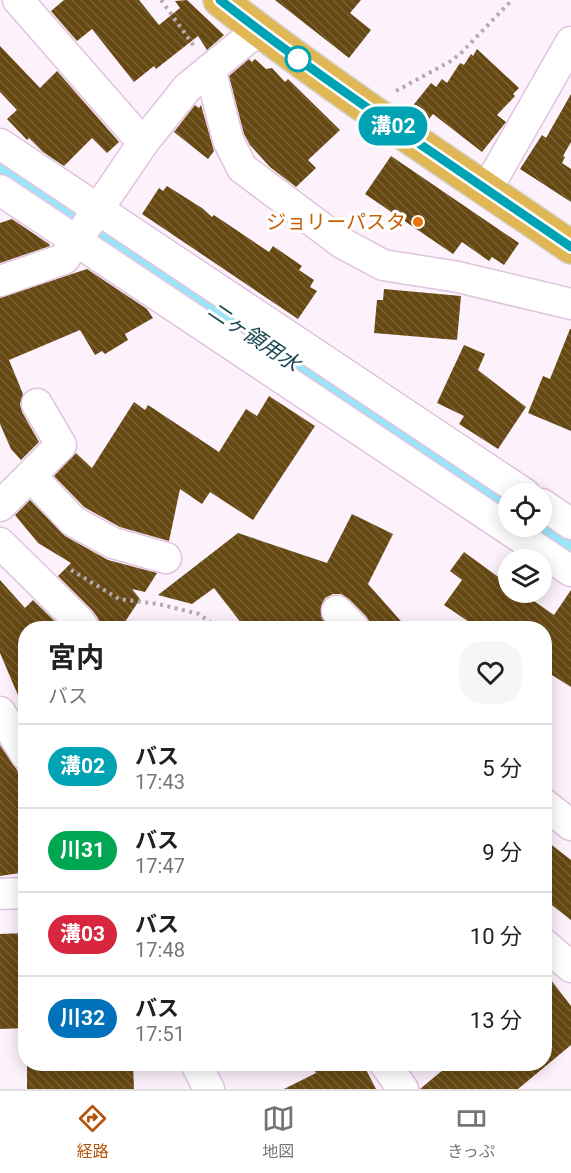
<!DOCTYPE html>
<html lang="ja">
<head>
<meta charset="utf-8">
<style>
	body { margin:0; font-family:Roboto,"Noto Sans JP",sans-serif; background:#f6f6f6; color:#202124; height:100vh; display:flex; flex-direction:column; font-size:22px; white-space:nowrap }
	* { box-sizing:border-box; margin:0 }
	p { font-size:20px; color:#757577 }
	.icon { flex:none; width:33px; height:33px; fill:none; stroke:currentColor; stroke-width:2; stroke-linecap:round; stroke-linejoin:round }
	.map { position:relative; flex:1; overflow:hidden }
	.drawer { position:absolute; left:18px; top:621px; width:534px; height:450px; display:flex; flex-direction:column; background:#fff; border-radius:24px; box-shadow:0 3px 15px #0003 }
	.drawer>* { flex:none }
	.badge { padding:0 12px; border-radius:20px; font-size:21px; line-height:39px }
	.controls { position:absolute; left:498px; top:483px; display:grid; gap:12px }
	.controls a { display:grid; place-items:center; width:54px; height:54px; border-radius:50%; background:#fff; box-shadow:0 3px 15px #0003; font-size:30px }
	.map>.badge { position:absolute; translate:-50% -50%; box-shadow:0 0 0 3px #fff }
	.round { display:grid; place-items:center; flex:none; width:63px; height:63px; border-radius:24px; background:#f6f6f6 }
	.head { display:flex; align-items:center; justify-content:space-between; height:102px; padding:0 30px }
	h1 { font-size:28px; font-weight:700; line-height:45px }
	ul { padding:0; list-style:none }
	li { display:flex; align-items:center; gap:18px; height:84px; padding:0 30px; border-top:2px solid #e0e0e0 }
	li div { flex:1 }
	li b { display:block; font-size:22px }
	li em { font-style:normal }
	li .badge { min-width:66px; font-weight:700; text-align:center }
	.dock { display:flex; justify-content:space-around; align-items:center; height:84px; border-top:2px solid #e0e0e0; background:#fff; font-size:16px; color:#757577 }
	.dock a { display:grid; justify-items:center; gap:3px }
	.dock .selected { color:#b45309 }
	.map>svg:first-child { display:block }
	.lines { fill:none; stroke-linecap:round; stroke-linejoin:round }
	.river { stroke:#9ae6f8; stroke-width:50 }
	.building { fill:url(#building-back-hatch) }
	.minor-casing { stroke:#e0c3de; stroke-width:33 }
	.highway-casing { stroke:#d7d5d7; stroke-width:36 }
	.path { stroke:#b5a9b4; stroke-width:4; stroke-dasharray:3 4.5; stroke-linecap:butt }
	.minor { stroke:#fff; stroke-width:30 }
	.highway { stroke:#dfb855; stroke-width:33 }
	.line-casing { stroke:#fff; stroke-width:14 }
	.line { stroke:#00a3b4; stroke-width:9 }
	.stop-dot { fill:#fff; stroke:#00a3b4; stroke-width:3 }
	.food-dot { fill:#e8710a; stroke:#fff; stroke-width:2 }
	.labels { text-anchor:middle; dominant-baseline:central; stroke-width:6; stroke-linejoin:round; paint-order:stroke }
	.food-label { font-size:20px; fill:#c56008; stroke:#fff; text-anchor:end }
	.water-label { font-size:21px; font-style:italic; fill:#1a4751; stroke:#fff }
</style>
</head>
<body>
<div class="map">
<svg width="571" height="1089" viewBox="0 0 571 1089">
	<defs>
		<pattern id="building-back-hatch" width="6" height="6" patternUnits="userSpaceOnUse" patternTransform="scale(1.5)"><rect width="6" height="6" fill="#664812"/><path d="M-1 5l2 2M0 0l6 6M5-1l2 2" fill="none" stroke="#796035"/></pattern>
	</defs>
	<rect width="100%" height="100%" fill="#fdf1fc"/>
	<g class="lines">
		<g class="river">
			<path d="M0,166L508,507"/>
			<path d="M538,526L571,548"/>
		</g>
	</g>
	<g class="building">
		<path d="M64,0H139L159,25L180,8L175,1L187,0L224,35L207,50L198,36L156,69L154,66L134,82L92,29L77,41L51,11Z"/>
		<path d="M275,0H361L350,13L371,30L349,58Z"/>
		<path d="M0,46L40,88L57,71L119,142L107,153L92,138L64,166L43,152L29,138L27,140L7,119L17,110L0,92Z"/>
		<path d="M477,49L519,88L513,94L515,96L497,115L506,122L482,152L433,114L424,125L407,113L431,83L436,87L442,79L447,83L460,63L464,65L471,54L473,56Z"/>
		<path d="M249,59L252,62L255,59L266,69L272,68L285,82L288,79L340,130L308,160L316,168L296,187L270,167L250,145L244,134L229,76Z"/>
		<path d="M571,94V142L563,156L565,157L562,163L571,169V202L520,169L542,135L546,138Z"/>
		<path d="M195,105L199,108L201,105L214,151L208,159L174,132Z"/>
		<path d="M391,156L519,243L504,265L492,257L489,261L462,242L453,254L365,194Z"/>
		<path d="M167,186L202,208L212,217L214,215L269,252L273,246L302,266L299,270L314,280L310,287L317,291L298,319L142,214L159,188L163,191Z"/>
		<path d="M12,219L49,244L50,246L0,263V223Z"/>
		<path d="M87,269L147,309L153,318L125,334L128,340L105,354L102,351L95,355L80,330L9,360L23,394L20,404L22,412L39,442L21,460L11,449L0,424V298Z"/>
		<path d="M384,289L461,296L457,340L374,333L377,300H383Z"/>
		<path d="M570,329H571V431L528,413L543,376L550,379Z"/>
		<path d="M464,345L485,354L478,370L526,407L498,449L459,424L464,416L437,403Z"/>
		<path d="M269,396L315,426L253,520L210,492L202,504L180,489L169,541L120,527L84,507L54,476L76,453L92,468L134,402L145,410L148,405L219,452L246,409L257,416Z"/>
		<path d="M30,500L65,536L108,560L157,573L145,592L132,589L140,599L121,628H101L98,618L92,610L58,576L71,563L38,543L15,515Z"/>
		<path d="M352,514L393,534L368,584L407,628H371L370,623L366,616L349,599L341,594H333L325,598L321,606V616L330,628H245L214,588L192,604L158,595L238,533L327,563Z"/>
		<path d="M464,552L508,584V592H521L554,615L571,590V687L544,670V628H478L444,605L462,580L450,571Z"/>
		<path d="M0,580L25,608L33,600L62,628H26V714L0,653Z"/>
		<path d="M0,745L17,770L26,797V872L0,876Z"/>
		<path d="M544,839L571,860V920L544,899Z"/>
		<path d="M26,933V1028L0,1029V934Z"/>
		<path d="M544,971L571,1006V1045L518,1089H420L450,1064H544Z"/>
		<path d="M27,1064H133L134,1089H27Z"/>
		<path d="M326,1064H363L376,1089H284L316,1073L314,1070Z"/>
	</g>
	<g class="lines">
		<g class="minor-casing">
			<g id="minor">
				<path d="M18,0L143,143"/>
				<path d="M210,69L228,140L242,168L342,243L383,265L458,277L571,304"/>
				<path d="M0,144L525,494"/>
				<path d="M487,189L571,42"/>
				<path d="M0,190L571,571"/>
				<path d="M0,281L64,259L143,143L187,88L258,30"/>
				<path d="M31,476L73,521L113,543L166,558"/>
				<path d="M542,504L571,524"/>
				<path d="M0,506L61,445L37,404"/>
				<path d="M0,543L78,620L84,628"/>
				<path d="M337,611L354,628"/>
				<path d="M0,712L26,755"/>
				<path d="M544,804L571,825"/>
				<path d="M0,894L26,893"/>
				<path d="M544,944L571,967"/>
				<path d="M196,1064L209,1089"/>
				<path d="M385,1064L403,1089"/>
			</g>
		</g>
		<g class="highway-casing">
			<path id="highway" d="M220,0C332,88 453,166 571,247"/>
		</g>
		<g class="path">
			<path d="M161,0L194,46"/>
			<path d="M396,91L451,61L462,52L512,0"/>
			<path d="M71,570L119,599L158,604L199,614L218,628"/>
		</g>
		<use href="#minor" class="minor"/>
		<use href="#highway" class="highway"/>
	</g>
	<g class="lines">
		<g class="line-casing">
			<path id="line" d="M220,0C333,88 453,166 571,247"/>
		</g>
		<use href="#line" class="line"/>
	</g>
	<circle class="stop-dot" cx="298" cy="59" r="12"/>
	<circle class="food-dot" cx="418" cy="222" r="6"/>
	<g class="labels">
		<g class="food-label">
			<text x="406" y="222">ジョリーパスタ</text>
		</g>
		<g class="water-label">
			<text transform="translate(254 337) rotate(34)">二ヶ領用水</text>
		</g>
	</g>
</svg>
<div class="controls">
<a><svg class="icon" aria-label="locate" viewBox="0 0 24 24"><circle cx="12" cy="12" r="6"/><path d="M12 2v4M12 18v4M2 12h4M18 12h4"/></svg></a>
<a><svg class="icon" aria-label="layers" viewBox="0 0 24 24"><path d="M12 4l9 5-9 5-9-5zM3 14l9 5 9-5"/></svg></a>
</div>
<b class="badge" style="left:393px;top:126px;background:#00a3b4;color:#fff">溝02</b>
<section class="drawer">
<div class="head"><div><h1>宮内</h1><p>バス</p></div><a class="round"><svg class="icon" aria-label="heart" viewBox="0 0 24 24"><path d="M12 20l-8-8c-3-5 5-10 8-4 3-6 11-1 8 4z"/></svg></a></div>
<ul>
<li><span class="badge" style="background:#00a3b4;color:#fff">溝02</span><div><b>バス</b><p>17:43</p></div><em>5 分</em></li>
<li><span class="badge" style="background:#00a651;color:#fff">川31</span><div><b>バス</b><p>17:47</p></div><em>9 分</em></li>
<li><span class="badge" style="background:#d7263d;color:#fff">溝03</span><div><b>バス</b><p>17:48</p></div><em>10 分</em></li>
<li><span class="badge" style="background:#0072bc;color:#fff">川32</span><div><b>バス</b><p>17:51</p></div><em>13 分</em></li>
</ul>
</section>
</div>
<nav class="dock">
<a class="selected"><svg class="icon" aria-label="directions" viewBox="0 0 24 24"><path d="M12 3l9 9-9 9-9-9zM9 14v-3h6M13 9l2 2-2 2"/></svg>経路</a>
<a><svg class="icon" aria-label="map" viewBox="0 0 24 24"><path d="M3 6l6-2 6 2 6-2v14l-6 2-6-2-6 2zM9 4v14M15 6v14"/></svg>地図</a>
<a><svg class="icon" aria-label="tickets" viewBox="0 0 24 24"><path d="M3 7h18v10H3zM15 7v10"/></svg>きっぷ</a>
</nav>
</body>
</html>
